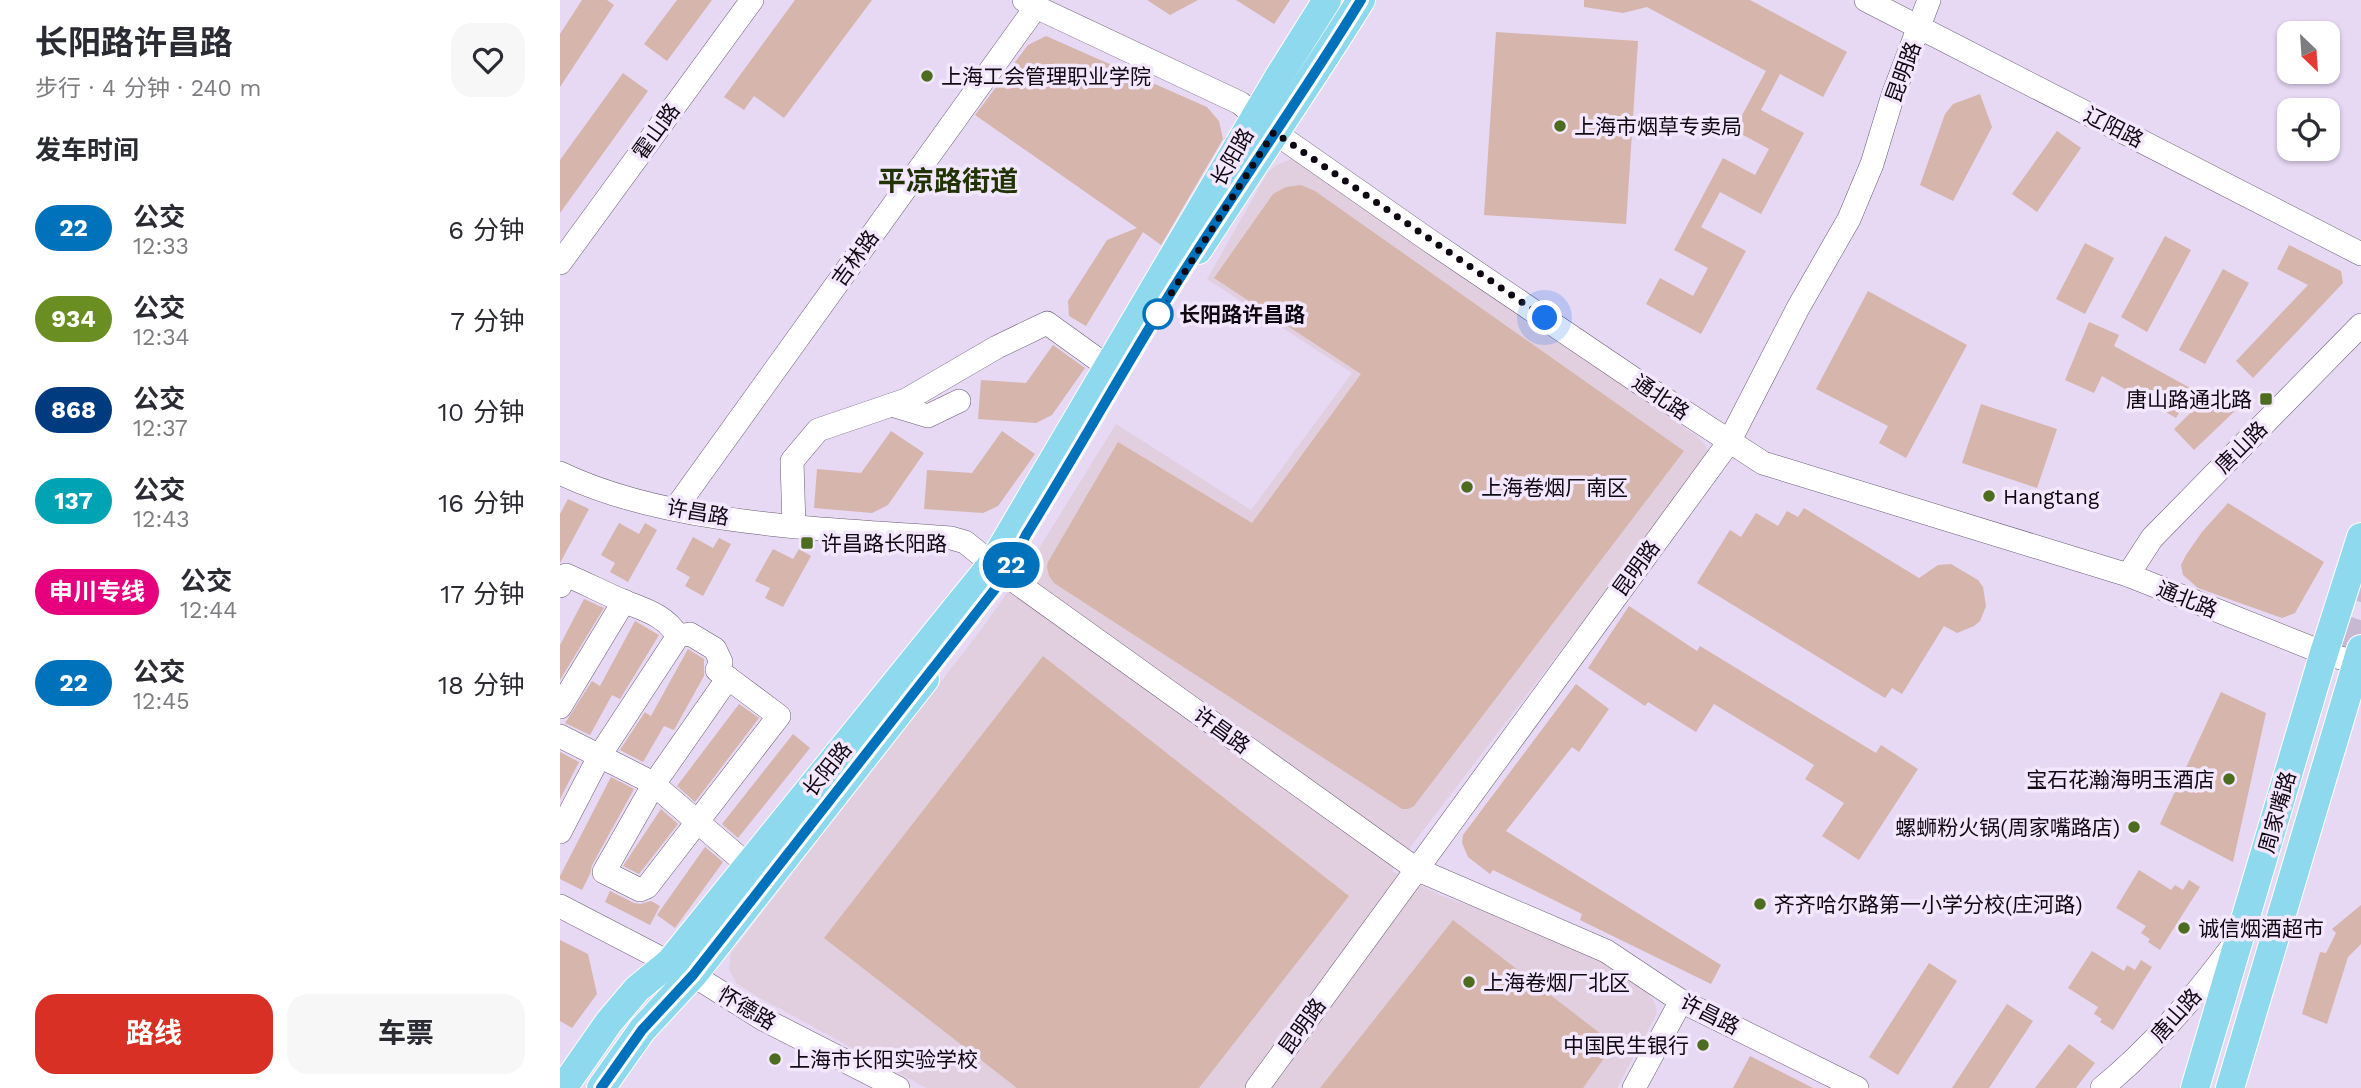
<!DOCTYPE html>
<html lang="zh">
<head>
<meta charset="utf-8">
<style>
	body { margin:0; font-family:"Work Sans","Noto Sans SC",sans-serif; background:#f7f7f7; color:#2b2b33; height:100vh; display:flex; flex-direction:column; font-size:26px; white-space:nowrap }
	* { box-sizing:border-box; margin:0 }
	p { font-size:23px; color:#7c7c81 }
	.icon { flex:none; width:38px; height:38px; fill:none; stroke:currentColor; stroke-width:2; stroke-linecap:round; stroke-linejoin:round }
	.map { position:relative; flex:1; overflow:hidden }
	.panel { display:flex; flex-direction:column; background:#fff; width:560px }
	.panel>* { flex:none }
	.badge { padding:0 14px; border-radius:23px; font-size:24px; line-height:46px }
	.needle { width:46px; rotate:155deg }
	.controls { position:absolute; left:1717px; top:21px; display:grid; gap:14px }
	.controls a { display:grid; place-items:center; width:63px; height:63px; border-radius:14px; background:#fff; box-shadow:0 2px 5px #0004; font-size:35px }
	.you { position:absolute; width:35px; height:35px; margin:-18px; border:5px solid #fff; border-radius:50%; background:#1a73e8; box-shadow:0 0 0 10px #1a73e833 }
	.map>.badge { position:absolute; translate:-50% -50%; box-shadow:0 0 0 4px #fff }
	h2 { padding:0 35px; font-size:26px; line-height:63px }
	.round { display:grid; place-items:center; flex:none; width:74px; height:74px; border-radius:21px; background:#f7f7f7 }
	.overview { display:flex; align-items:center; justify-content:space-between; height:119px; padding:0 35px }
	h1 { font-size:33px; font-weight:700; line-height:52px }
	.primary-button { display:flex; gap:14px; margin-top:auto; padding:14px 35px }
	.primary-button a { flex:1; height:80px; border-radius:21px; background:#d93025; color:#fff; font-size:28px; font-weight:700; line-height:80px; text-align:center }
	.primary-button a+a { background:#f7f7f7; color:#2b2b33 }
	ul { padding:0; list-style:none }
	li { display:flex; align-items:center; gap:21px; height:91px; padding:0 35px }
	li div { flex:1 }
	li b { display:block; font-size:26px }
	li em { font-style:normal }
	li .badge { min-width:77px; font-weight:700; text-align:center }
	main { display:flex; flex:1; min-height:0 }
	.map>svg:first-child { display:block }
	.industrial { fill:#e1cfdf }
	.building { fill:#d6b5ac }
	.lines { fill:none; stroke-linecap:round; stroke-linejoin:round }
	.highway-tunnel { stroke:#c7b9d2; stroke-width:33; stroke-dasharray:33 17; stroke-linecap:butt }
	.minor-casing { stroke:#695c74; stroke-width:24 }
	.major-casing { stroke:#fff; stroke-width:30 }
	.minor { stroke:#fff; stroke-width:23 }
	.major { stroke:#8ed9ed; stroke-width:28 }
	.line-casing { stroke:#fff; stroke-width:16 }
	.line { stroke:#0072bc; stroke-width:10 }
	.walk { stroke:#0f0912; stroke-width:7; stroke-dasharray:0 12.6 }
	.poi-dot { fill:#4e6c20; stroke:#f3e7fd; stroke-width:2.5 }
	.stop-dot { fill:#fff; stroke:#0072bc; stroke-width:3.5 }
	.labels { text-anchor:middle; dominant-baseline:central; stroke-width:7; stroke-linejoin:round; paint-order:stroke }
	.street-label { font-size:21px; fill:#0f0912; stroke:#f3e7fd }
	.poi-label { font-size:21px; fill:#0f0912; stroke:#f3e7fd; text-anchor:start }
	.stop-label { font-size:21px; font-weight:bold; fill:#0f0912; stroke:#f3e7fd; text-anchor:start }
	.district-label { font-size:28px; font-weight:bold; fill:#203300; stroke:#f3e7fd }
</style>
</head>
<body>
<main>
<section class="panel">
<div class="overview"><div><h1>长阳路许昌路</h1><p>步行 · 4 分钟 · 240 m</p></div><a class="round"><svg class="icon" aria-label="heart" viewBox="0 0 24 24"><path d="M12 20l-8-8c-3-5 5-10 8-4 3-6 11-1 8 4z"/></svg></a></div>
<h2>发车时间</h2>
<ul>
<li><span class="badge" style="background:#0072bc;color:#fff">22</span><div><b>公交</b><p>12:33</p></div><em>6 分钟</em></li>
<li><span class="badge" style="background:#6b8e23;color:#fff">934</span><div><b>公交</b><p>12:34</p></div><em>7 分钟</em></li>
<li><span class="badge" style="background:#003b80;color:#fff">868</span><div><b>公交</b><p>12:37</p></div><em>10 分钟</em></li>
<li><span class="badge" style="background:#00a3b4;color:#fff">137</span><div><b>公交</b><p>12:43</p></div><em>16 分钟</em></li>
<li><span class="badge" style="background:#e6007e;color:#fff">申川专线</span><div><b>公交</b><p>12:44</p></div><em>17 分钟</em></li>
<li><span class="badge" style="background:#0072bc;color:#fff">22</span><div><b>公交</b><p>12:45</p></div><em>18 分钟</em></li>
</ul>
<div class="primary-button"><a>路线</a><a>车票</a></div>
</section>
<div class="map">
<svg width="1801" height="1088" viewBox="0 0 1801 1088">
	<rect width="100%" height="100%" fill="#e7d8f4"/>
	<path class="industrial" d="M732,159L752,168L1138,437L1146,446L1149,457L832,871L882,896L1011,941L1087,991L1095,1003L1097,1013L1057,1088H366L198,997L176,983L169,969L171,953L420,631L483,542L556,424L691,510L792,373L647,279L708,172L717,165Z"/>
	<g class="building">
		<path d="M22,0H47L54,5L0,87V34Z"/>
		<path d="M117,0H152L107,61L84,44Z"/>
		<path d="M235,0H312L224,118L194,96L184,110L164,97Z"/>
		<path d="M587,0H638L610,15Z"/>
		<path d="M676,0H730L714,24Z"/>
		<path d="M1024,0H1190L1287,52L1263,97L1220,74L1201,110L1244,133L1201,214L1160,192L1141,227L1186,251L1141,334L1086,304L1100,278L1133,296L1148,268L1114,250L1163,158L1195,175L1209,149L1174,130L1206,71L1087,7L1063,13L1024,7Z"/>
		<path d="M936,32L1078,41L1066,224L924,215Z"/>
		<path d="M486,36L647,107L659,121L663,139L601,245L583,232L526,326L509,316L508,301L547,240L577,228L415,115L468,45Z"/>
		<path d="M63,73L88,91L0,213V160Z"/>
		<path d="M1420,94L1432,127L1393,201L1360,185L1385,114L1393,104Z"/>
		<path d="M1497,131L1521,148L1477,212L1452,194Z"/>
		<path d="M741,185L755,191L1124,451L854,806L848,809H842L494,583L489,576L487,567L488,562L558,442L692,523L801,374L654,278L713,194L726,187Z"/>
		<path d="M1605,236L1631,250L1587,332L1561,317Z"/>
		<path d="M1525,243L1554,258L1525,314L1496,299Z"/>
		<path d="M1729,245L1781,271L1783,283L1693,378L1676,361L1748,285L1717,269Z"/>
		<path d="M1663,269L1689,283L1645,364L1619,350Z"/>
		<path d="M1308,291L1407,345L1346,458L1319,443L1328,426L1256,389Z"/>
		<path d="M1529,322L1559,335L1554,346L1632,389L1616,418L1542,376L1534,393L1505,380Z"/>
		<path d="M493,345L525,368L492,415L476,423L418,419L421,380L466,383Z"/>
		<path d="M1658,386L1679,407L1634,450L1614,429Z"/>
		<path d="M1421,404L1497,429L1477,488L1402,463Z"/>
		<path d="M331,431L364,453L328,505L312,513L254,508L257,469L301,473Z"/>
		<path d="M442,431L475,454L438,506L423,513L364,509L367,470L412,473Z"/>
		<path d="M8,499L29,509L0,563V514Z"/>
		<path d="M1668,503L1764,562L1735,613L1722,618L1638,588L1623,575L1621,565L1626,555L1642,532Z"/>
		<path d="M1244,508L1359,578L1378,565L1391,564L1418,580L1423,587L1426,606L1420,621L1414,626L1397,633L1384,626L1342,694L1332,688L1325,698L1137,583L1170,530L1181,537L1196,513L1218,526L1227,511L1238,517Z"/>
		<path d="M59,523L79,534L85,523L97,530L68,582L50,572L55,563L41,555Z"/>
		<path d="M133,537L153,548L159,538L171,544L143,596L125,586L130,577L116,569Z"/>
		<path d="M213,549L233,559L239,549L251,556L223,607L205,598L210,588L195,581Z"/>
		<path d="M24,599L44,608L0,680V645Z"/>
		<path d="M1069,606L1137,651L1140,646L1316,753L1321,745L1358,769L1299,860L1262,836L1284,803L1245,779L1254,765L1154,704L1136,732L1088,702L1085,706L1028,668Z"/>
		<path d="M75,621L99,635L60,699L52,695L30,735L5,723L32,681L40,686Z"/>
		<path d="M128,649L144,659V676L114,730L104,726L83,762L60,750L85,712L91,716Z"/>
		<path d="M483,656L789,896L639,1088H457L264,938Z"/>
		<path d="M1016,684L1049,709L1019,752L1012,747L946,831L1161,965L1151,984L1020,920L1022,914L933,870L930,874L908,857L902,843L903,835Z"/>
		<path d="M1661,692L1706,713L1673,862L1600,824Z"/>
		<path d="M179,704L199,718L135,802L117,786Z"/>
		<path d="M233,734L250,748L178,838L162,824Z"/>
		<path d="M0,752L19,762L0,799Z"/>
		<path d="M51,777L74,789L32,865L30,874L22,890L0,879V876Z"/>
		<path d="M101,809L118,824L79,874L63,866Z"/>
		<path d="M145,847L163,862L115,928L97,915Z"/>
		<path d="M1579,870L1611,890L1615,885L1623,890L1629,880L1640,887L1600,950L1588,942L1590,939L1581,933L1586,926L1556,908Z"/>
		<path d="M50,891L74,903L80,904L91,901L100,906L90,925L45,902Z"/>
		<path d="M1801,905V944L1788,957L1767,1024L1742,1014L1760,952L1766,953L1776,933L1772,929Z"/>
		<path d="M893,920L1054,1044L1023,1088H760Z"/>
		<path d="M0,940L28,954L37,994L12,1028L0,1021Z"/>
		<path d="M1532,951L1564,971L1567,965L1575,970L1581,960L1592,967L1553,1030L1540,1022L1542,1019L1534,1014L1538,1007L1508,988Z"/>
		<path d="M1369,963L1397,981L1338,1075L1309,1057Z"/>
		<path d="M1447,1004L1473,1021L1429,1088H1392Z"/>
		<path d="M1509,1044L1535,1063L1516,1088H1475Z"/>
		<path d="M1190,1056L1253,1088H1173Z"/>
	</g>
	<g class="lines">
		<path class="highway-tunnel" d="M1780,648L1801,584"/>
		<g class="minor-casing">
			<g id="minor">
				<path d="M464,0L476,7L680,103L714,132L870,241L1077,381L1203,463L1568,575L1764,653L1801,664"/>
				<path d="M1306,0L1801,254"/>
				<path d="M0,263L192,0"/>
				<path d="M332,405L368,416L399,401"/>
				<path d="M0,473C110,526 269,529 391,538L405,542L446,575L856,869L1046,951L1121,1001L1297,1088"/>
				<path d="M115,509L476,7"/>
				<path d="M234,526L232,461L258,430L346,400L437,347L487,323L548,367"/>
				<path d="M1568,575L1592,538L1801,325"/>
				<path d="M0,586L6,575C25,583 44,593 63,601C85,610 105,615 118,636"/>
				<path d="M168,678L219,716L87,887L80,890L44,872L94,784Z"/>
				<path d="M0,707L64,601"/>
				<path d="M0,736L91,782L189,866"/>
				<path d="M0,832L40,755L118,636L130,634L155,649L161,662L157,670L168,678"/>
				<path d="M0,906L133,975L203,1019L338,1088"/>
				<path d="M697,1088L1169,442L1238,308L1289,219L1312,164L1333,95L1369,0"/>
				<path d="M1074,1088L1121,1001"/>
				<path d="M1542,1088C1593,1046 1635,997 1674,944"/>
			</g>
		</g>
		<g class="major-casing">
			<g id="major">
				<path d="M638,250C692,166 749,84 801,0"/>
				<path d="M3,1088L49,1022L77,989L110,962L432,564L718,78L767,0"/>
				<path d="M41,1088L82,1030L133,975L365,679"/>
				<path d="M1635,1088L1764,653L1801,537"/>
				<path d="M1670,1088L1801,649"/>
			</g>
		</g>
		<use href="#minor" class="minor"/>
		<use href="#major" class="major"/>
	</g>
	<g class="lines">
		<g class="line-casing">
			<path id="line" d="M41,1088L82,1030L133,975L446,575L466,535C516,454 563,370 613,289C674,191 741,98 801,0"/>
		</g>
		<use href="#line" class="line"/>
		<path class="walk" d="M598,314L714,132L985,318"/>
	</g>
	<g class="poi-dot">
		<circle cx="367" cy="76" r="7"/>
		<circle cx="1000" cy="126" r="7"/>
		<rect x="1699" y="392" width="14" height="14" rx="3.5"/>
		<circle cx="907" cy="487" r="7"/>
		<circle cx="1429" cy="496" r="7"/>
		<rect x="240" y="536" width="14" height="14" rx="3.5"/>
		<circle cx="1669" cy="779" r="7"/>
		<circle cx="1574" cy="827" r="7"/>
		<circle cx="1200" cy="904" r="7"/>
		<circle cx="1624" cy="928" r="7"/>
		<circle cx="909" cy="982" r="7"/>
		<circle cx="1143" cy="1045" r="7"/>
		<circle cx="215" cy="1059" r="7"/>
	</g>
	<circle class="stop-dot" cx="598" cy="314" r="14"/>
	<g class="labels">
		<g class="street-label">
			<text transform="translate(1343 72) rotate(-70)">昆明路</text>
			<text transform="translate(1554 127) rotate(27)">辽阳路</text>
			<text transform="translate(96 131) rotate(-54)">霍山路</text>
			<text transform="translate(672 157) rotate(-60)">长阳路</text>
			<text transform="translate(295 258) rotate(-54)">吉林路</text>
			<text transform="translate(1101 397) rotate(34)">通北路</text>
			<text transform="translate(1681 447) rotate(-45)">唐山路</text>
			<text transform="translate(138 512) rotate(10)">许昌路</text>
			<text transform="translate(1076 568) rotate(-54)">昆明路</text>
			<text transform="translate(1627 599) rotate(22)">通北路</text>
			<text transform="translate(662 730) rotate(36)">许昌路</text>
			<text transform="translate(267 769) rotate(-51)">长阳路</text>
			<text transform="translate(1717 812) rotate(-74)">周家嘴路</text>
			<text transform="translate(187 1008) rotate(31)">怀德路</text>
			<text transform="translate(1150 1014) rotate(27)">许昌路</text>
			<text transform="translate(1616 1015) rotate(-48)">唐山路</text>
			<text transform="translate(742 1026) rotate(-54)">昆明路</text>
		</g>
		<g class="poi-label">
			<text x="381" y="76">上海工会管理职业学院</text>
			<text x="1014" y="126">上海市烟草专卖局</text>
			<text x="1692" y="399" text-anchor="end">唐山路通北路</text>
			<text x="921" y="487">上海卷烟厂南区</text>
			<text x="1443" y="496">Hangtang</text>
			<text x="261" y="543">许昌路长阳路</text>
			<text x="1655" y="779" text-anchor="end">宝石花瀚海明玉酒店</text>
			<text x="1560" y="827" text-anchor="end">螺蛳粉火锅(周家嘴路店)</text>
			<text x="1214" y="904">齐齐哈尔路第一小学分校(庄河路)</text>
			<text x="1638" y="928">诚信烟酒超市</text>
			<text x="923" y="982">上海卷烟厂北区</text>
			<text x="1129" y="1045" text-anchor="end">中国民生银行</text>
			<text x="229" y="1059">上海市长阳实验学校</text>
		</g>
		<g class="stop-label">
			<text x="619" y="314">长阳路许昌路</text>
		</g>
		<g class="district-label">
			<text x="388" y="181">平凉路街道</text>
		</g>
	</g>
</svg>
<div class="controls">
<a><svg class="needle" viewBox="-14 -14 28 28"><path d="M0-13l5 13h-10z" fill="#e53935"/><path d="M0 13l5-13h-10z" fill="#7c7c81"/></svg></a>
<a><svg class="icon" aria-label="locate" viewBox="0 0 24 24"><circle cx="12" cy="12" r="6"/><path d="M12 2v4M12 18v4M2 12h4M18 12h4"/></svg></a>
</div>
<div class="you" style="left:985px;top:318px"></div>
<b class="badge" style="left:451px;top:565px;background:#0072bc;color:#fff">22</b>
</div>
</main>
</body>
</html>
